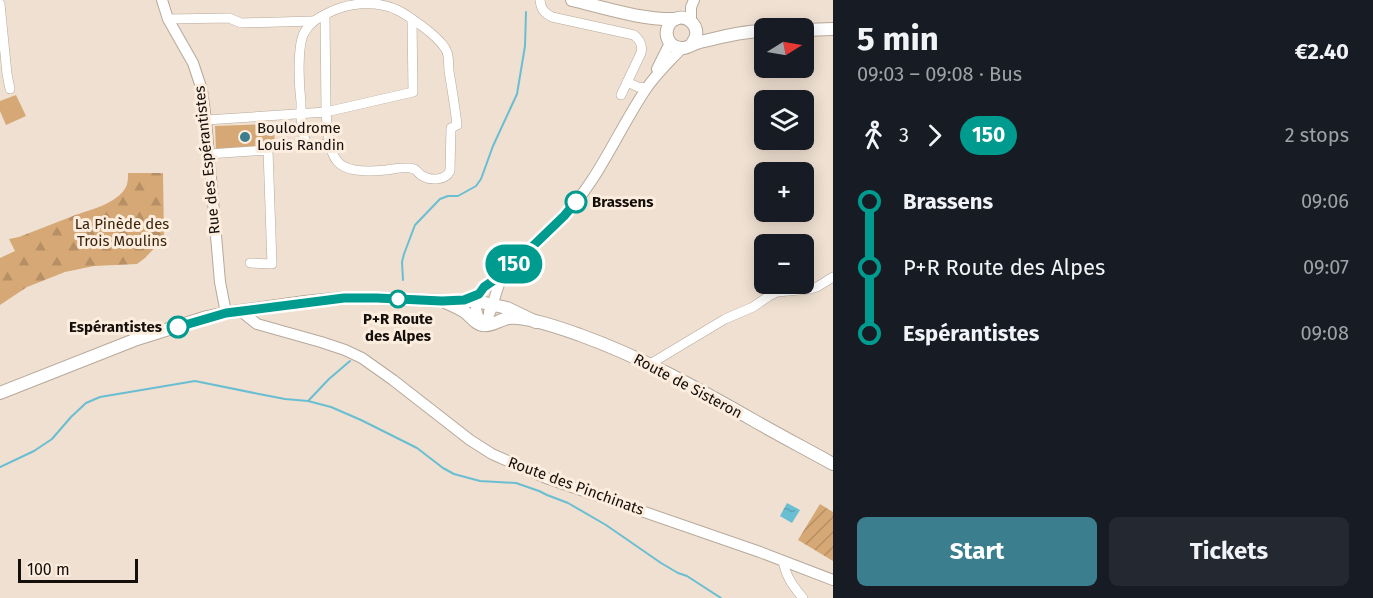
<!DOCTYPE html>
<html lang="en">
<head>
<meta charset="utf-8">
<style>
	body { margin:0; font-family:"Fira Sans",sans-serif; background:#242831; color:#f1f3f6; height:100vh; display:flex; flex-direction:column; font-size:22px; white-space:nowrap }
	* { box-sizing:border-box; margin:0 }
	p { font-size:20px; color:#9ea1a6 }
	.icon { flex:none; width:33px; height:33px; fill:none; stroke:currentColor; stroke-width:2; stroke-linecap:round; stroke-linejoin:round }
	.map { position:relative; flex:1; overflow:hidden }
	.panel { display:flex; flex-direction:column; background:#171b24; width:540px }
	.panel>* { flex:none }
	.badge { padding:0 12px; border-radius:20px; font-size:21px; line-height:39px }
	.needle { width:39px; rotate:79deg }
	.buttons { position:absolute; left:754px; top:18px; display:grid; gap:12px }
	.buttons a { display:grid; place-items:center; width:60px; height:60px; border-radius:9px; background:#171b24; box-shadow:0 3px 15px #0003; font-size:30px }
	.scale { position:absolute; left:18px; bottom:15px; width:120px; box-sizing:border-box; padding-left:6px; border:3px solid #140f0a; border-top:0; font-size:16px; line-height:21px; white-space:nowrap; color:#140f0a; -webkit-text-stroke:4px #fcedde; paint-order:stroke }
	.map>.badge { position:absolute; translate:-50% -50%; box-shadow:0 0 0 3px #fff }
	.legs { display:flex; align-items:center; gap:9px; height:66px; padding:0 24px; font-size:20px }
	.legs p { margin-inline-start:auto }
	.overview { display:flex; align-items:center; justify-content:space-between; height:102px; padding:0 24px }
	h1 { font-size:33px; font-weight:700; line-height:45px }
	.button { display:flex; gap:12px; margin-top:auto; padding:12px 24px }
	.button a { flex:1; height:69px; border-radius:9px; background:#3b7f8e; color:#fff; font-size:24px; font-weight:700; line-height:69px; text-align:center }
	.button a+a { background:#242831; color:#f1f3f6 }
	ul { padding:0 24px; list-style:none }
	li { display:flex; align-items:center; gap:21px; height:66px; font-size:22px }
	li i { display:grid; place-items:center; width:9px; height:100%; margin:0 8px; background:currentColor }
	li i::after { content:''; width:15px; height:15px; margin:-8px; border:4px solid; border-radius:50%; background:#171b24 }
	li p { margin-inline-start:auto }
	li:first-child i { background:linear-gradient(#0000 50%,currentColor 0) }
	li:last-child i { background:linear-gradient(currentColor 50%,#0000 0) }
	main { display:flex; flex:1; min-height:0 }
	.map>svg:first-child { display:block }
	.forest { fill:url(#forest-firs) }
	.park { fill:#d6a876 }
	.garden { fill:url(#garden-furrows) }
	.water { fill:url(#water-ripples) }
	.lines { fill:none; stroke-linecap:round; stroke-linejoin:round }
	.stream { stroke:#69bed2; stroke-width:2 }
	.minor-casing { stroke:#b7a99a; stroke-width:10 }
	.tertiary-casing { stroke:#b7a99a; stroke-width:12 }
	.secondary-casing { stroke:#b7a99a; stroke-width:14 }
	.minor { stroke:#fff; stroke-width:9 }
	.tertiary { stroke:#fff; stroke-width:10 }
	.secondary { stroke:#fff; stroke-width:12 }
	.line-1-casing { stroke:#fff; stroke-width:14 }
	.line-1 { stroke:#009b8f; stroke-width:9 }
	.poi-dot { fill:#3b7f8e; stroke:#fcedde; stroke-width:2 }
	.stop-1-dot { fill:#fff; stroke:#009b8f; stroke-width:3 }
	.labels { text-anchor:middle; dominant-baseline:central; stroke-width:6; stroke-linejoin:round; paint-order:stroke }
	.poi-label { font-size:15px; fill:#140f0a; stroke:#fcedde; text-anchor:start }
	.street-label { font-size:15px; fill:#140f0a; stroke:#fcedde }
	.stop-label { font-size:15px; font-weight:bold; fill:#140f0a; stroke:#fcedde; text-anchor:start }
	.park-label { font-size:15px; fill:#39250d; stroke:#fcedde }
</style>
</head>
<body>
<main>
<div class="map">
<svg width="833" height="598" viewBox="0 0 833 598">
	<defs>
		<pattern id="forest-firs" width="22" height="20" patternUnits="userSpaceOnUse" patternTransform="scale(1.5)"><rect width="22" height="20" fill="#d6a876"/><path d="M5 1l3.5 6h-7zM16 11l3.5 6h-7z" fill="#b78f65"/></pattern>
		<pattern id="garden-furrows" width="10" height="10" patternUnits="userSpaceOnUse" patternTransform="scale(1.5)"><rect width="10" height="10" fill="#d6a876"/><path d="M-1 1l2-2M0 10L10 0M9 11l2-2" fill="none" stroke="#b78f65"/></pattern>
		<pattern id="water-ripples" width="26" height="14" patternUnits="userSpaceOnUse" patternTransform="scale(1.5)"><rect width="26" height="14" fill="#69bed2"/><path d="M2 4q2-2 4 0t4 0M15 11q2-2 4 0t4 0" fill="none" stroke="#5aa2b3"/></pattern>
	</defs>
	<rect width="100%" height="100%" fill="#efe0d1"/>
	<path class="forest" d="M128,173H163L164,238L145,258L137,264L94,266L65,272L27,287L0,305V258L15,251L9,239L19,237C37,230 55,223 73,216C89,210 117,204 126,187C128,183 128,178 128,173Z"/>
	<g class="park">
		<path d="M16,95L26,116L6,125L0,111V101Z"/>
		<path d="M274,124L275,149L216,151L215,126Z"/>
	</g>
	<path class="garden" d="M820,504L833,512V561L798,540Z"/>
	<path class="water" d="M787,503L800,510L792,523L780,516Z"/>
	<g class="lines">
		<g class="stream">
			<path d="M403,280L402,262L404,254L415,225L440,199L448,196H458L476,186L481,179L493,146L517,94L525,46L526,12"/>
			<path d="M309,400L329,379L350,361"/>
			<path d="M0,467L34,451L52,439L71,417L86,403L100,397L195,381L259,394L285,399L308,401L331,407L361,420L417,448L443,468L454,474L480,481L516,483L539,491L547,495L568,503L606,525L661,563L678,573L687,576L721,598"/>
		</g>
		<g class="minor-casing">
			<g id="minor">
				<path d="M540,0C541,9 544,13 552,17L634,35C640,40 643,45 641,53L621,95"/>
				<path d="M0,4L7,74L10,89"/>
				<path d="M325,15L326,112L413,92L412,19"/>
				<path d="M168,19L229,18L241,23L313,21"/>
				<path d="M627,82L638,87L646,88"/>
				<path d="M206,120L326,112C330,161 332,175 386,170C394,169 407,166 414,169C417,170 419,174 421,175C430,181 445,181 450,171L451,128L457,125C455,107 452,89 449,71C448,63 450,55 445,48C440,40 430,32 422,26C413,20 405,13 395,9C374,0 348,3 328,13C318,18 310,22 304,33C297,47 299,86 301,102C301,115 300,136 309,146L329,144"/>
				<path d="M208,154L268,150L272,264L250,263"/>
				<path d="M650,364L725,319L753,307L769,296L777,292L810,289L817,287L833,277"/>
				<path d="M783,561C786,577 793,586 803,598"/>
			</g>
		</g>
		<g class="tertiary-casing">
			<g id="tertiary">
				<path d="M162,0L168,19L193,63L202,90L206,120L220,282L226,313"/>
				<path d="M691,21V7L694,0"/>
				<path d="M657,69L670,43"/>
				<path d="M491,310L484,326C477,317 473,307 478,296C484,283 499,279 508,270C526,253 544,236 561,219C598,182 617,132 646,89C656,74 670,61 682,48"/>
				<path d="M242,312L257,324L321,342L345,350L362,358L393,380L470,440L492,454L546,478L760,552L833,580"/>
				<path d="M489,312C496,300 496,286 504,274"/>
			</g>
		</g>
		<g class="secondary-casing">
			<g id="secondary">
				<path d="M572,0C606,8 641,20 676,19"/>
				<path d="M804,30L833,29"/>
				<path d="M692,44C693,41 696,38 696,36C698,24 686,14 675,19C671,21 668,25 667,30C665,40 673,49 683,48C688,48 694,43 700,42C722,37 743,31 765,31"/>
				<path d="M445,302C452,305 459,308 465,312C472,317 475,324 483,325C492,327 500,319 509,318C527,316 563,329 580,335C641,357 697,388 753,420C779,435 806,449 833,464"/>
				<path d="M0,393L137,339L207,317L226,313L305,302L344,298H377L442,301H476L507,308L536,322"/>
			</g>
		</g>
		<use href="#minor" class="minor"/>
		<use href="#tertiary" class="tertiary"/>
		<use href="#secondary" class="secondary"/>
	</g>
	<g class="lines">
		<g class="line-1-casing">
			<path id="line-1" d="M178,327L226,313L344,298H377L442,301L464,300L479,294L484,287L506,272L564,216L576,202"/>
		</g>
		<use href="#line-1" class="line-1"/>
	</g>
	<circle class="poi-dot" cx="245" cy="137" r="6"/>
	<g class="stop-1-dot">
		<circle cx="576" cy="202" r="10"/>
		<circle cx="398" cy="299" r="8"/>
		<circle cx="178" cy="327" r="10"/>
	</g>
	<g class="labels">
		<g class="poi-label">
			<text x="257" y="128">Boulodrome<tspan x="257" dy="17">Louis Randin</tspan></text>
		</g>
		<g class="street-label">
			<text transform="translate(207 160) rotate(-96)">Rue des Espérantistes</text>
			<text transform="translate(688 386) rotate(28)">Route de Sisteron</text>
			<text transform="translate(576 486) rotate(20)">Route des Pinchinats</text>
		</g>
		<g class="stop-label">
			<text x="592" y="202">Brassens</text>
			<text x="398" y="319" text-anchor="middle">P+R Route<tspan x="398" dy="17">des Alpes</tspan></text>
			<text x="162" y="327" text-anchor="end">Espérantistes</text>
		</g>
		<g class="park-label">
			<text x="122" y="224">La Pinède des<tspan x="122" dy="17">Trois Moulins</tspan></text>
		</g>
	</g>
</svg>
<div class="buttons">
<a><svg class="needle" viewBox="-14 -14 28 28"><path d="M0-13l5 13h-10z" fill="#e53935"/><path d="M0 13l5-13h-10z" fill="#9ea1a6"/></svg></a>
<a><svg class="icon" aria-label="layers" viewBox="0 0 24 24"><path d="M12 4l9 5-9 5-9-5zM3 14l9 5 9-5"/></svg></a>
<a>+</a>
<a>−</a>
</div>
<div class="scale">100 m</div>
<b class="badge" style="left:514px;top:264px;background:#009b8f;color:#fff">150</b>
</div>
<section class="panel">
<div class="overview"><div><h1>5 min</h1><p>09:03 – 09:08 · Bus</p></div><b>€2.40</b></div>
<div class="legs"><svg class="icon" aria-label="walk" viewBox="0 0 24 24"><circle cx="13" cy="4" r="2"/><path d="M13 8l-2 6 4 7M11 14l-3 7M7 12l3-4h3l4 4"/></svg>3<svg class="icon" aria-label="forward" viewBox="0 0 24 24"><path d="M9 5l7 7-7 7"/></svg><b class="badge" style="background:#009b8f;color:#fff">150</b><p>2 stops</p></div>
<ul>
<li><i style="color:#009b8f"></i><b>Brassens</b><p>09:06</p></li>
<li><i style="color:#009b8f"></i><span>P+R Route des Alpes</span><p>09:07</p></li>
<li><i style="color:#009b8f"></i><b>Espérantistes</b><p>09:08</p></li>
</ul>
<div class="button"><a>Start</a><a>Tickets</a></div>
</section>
</main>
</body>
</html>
